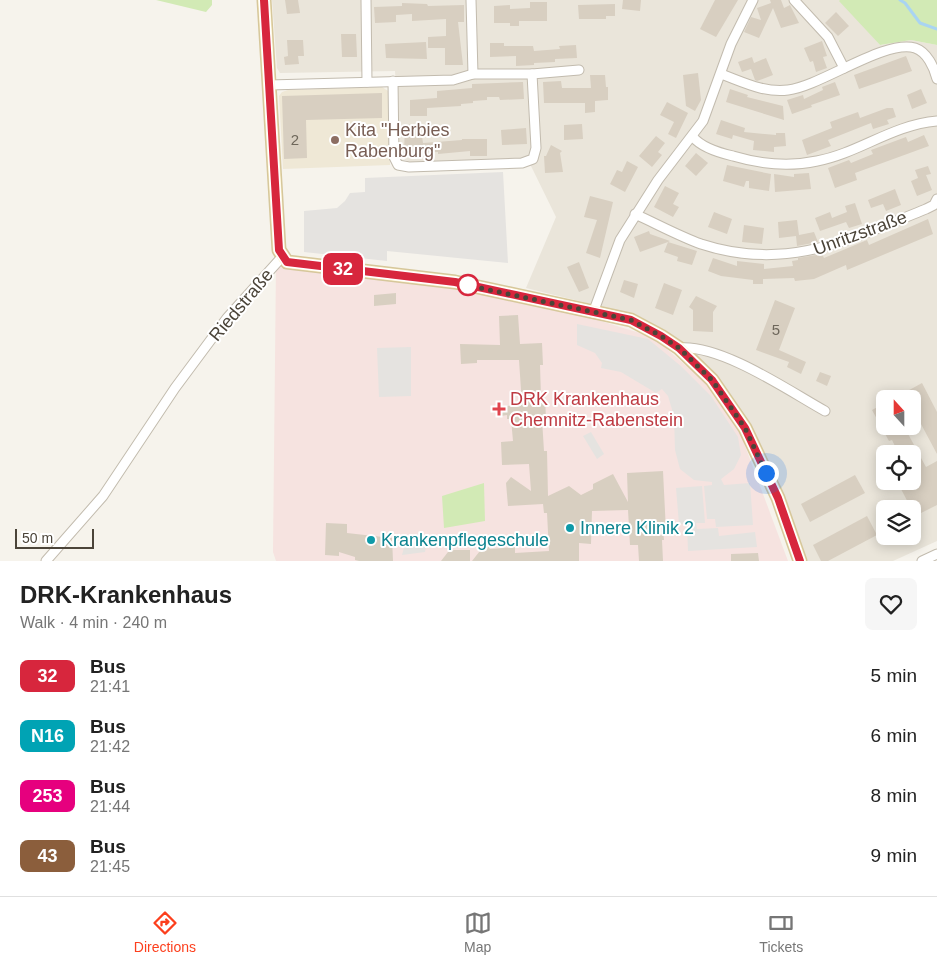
<!DOCTYPE html>
<html lang="en">
<head>
<meta charset="utf-8">
<style>
	body { margin:0; font-family:Helvetica,sans-serif; background:#f6f6f6; color:#222; height:100vh; display:flex; flex-direction:column; font-size:19px; white-space:nowrap }
	* { box-sizing:border-box; margin:0 }
	p { font-size:16px; color:#767676 }
	.icon { flex:none; width:28px; height:28px; fill:none; stroke:currentColor; stroke-width:2; stroke-linecap:round; stroke-linejoin:round }
	.map { position:relative; height:561px; overflow:hidden }
	.drawer { display:flex; flex-direction:column; background:#fff; flex:1 }
	.drawer>* { flex:none }
	.badge { padding:0 10px; border-radius:8px; font-size:18px; line-height:32px }
	.needle { width:32px; rotate:339deg }
	.tools { position:absolute; left:876px; top:390px; display:grid; gap:10px }
	.tools a { display:grid; place-items:center; width:45px; height:45px; border-radius:8px; background:#fff; box-shadow:0 2px 12px #0003; font-size:25px }
	.scale { position:absolute; left:15px; bottom:12px; width:79px; box-sizing:border-box; padding-left:5px; border:2px solid #4b4439; border-top:0; font-size:14px; line-height:18px; white-space:nowrap; color:#4b4439; -webkit-text-stroke:4px #fff; paint-order:stroke }
	.you { position:absolute; width:25px; height:25px; margin:-12px; border:4px solid #fff; border-radius:50%; background:#1a73e8; box-shadow:0 0 0 8px #1a73e833 }
	.map>.badge { position:absolute; translate:-50% -50%; box-shadow:0 0 0 2px #fff }
	.round { display:grid; place-items:center; flex:none; width:52px; height:52px; border-radius:8px; background:#f6f6f6 }
	.summary { display:flex; align-items:center; justify-content:space-between; height:85px; padding:0 20px }
	h1 { font-size:24px; font-weight:700; line-height:38px }
	ul { padding:0; list-style:none }
	li { display:flex; align-items:center; gap:15px; height:60px; padding:0 20px }
	li div { flex:1 }
	li b { display:block; font-size:19px }
	li em { font-style:normal }
	li .badge { min-width:55px; font-weight:700; text-align:center }
	.tab-bar { display:flex; justify-content:space-around; align-items:center; height:70px; border-top:1px solid #e0e0e0; background:#fff; font-size:14px; color:#767676 }
	.tab-bar a { display:grid; justify-items:center; gap:2px }
	.tab-bar .selected { color:#fc3f1d }
	.map>svg:first-child { display:block }
	.residential { fill:#eae5da; fill-rule:evenodd }
	.education { fill:#efe8d6 }
	.medical { fill:#f6e3e0 }
	.green { fill:#d2eab5 }
	.parking { fill:#e5e3e0 }
	.lines { fill:none; stroke-linecap:round; stroke-linejoin:round }
	.stream { stroke:#a9d4f2; stroke-width:3 }
	.building { fill:#d8cfc1 }
	.street-casing { stroke:#c2bbae; stroke-width:11 }
	.secondary-casing { stroke:#d6c79b; stroke-width:15 }
	.street { stroke:#fff; stroke-width:9 }
	.secondary { stroke:#fff3cd; stroke-width:12 }
	.line-casing { stroke:#fff; stroke-width:11 }
	.line { stroke:#d7263d; stroke-width:8 }
	.walk { stroke:#4b4439; stroke-width:5; stroke-dasharray:0 9 }
	.education-dot { fill:#8d6e63; stroke:#fff; stroke-width:2 }
	.stop-dot { fill:#fff; stroke:#d7263d; stroke-width:2.5 }
	.health-dot { fill:#e0444e; stroke:#fff; stroke-width:2 }
	.culture-dot { fill:#0f9aa8; stroke:#fff; stroke-width:2 }
	.labels { text-anchor:middle; dominant-baseline:central; stroke-width:4; stroke-linejoin:round; paint-order:stroke }
	.number-label { font-size:15px; fill:#6e675b }
	.education-label { font-size:18px; fill:#785e54; stroke:#fff; text-anchor:start }
	.street-label { font-size:18px; fill:#4b4439; stroke:#fff }
	.health-label { font-size:18px; fill:#be3a42; stroke:#fff; text-anchor:start }
	.culture-label { font-size:18px; fill:#0d838f; stroke:#fff; text-anchor:start }
</style>
</head>
<body>
<div class="map">
<svg width="937" height="561" viewBox="0 0 937 561">
	<rect width="100%" height="100%" fill="#f6f3ec"/>
	<path class="residential" d="M272,0H840L880,45L911,40L937,45V541L893,561H806L748,426L660,333L632,314L526,288L556,217L531,166L523,158L411,162L405,160L400,153L395,71L280,73L277,68ZM885,399H912V426H885ZM885,454H912V481H885ZM885,509H912V536H885Z"/>
	<path class="education" d="M382,87L388,91L389,95L390,165L283,169L279,96L282,92L288,90Z"/>
	<path class="medical" d="M276,264L449,286L581,315L653,337L707,384L741,435L788,561H276L273,552Z"/>
	<g class="green">
		<path d="M156,0H212V5L206,12Z"/>
		<path d="M840,0H937V45L911,40L880,45L839,1Z"/>
		<path d="M484,483L485,521L444,528L442,496Z"/>
	</g>
	<g class="parking">
		<path d="M503,172L508,263L387,251V261L304,252V211L337,208L345,201L350,193L365,192V178Z"/>
		<path d="M577,324L648,339L682,367L711,396L738,437L741,455L734,469L721,479L724,485L750,483L753,525L716,527L715,519H707L704,486L712,485V482L694,480L680,469L675,450L674,416L668,396L662,389L656,393L621,372L601,368L602,363L595,353L577,345Z"/>
		<path d="M411,347V396L379,397L377,348Z"/>
		<path d="M591,432L604,454L597,459L583,436Z"/>
		<path d="M702,486L705,523H696L697,529L718,528L719,536L755,532L757,547L688,551L687,524H679L676,488Z"/>
		<path d="M427,541L425,552L402,555L405,544Z"/>
	</g>
	<g class="lines">
		<path class="stream" d="M900,0L905,3L920,23L937,29"/>
	</g>
	<g class="building">
		<path d="M285,0H298L300,13L287,14Z"/>
		<path d="M623,0H641L640,11L622,9Z"/>
		<path d="M715,0H738L716,37L700,29Z"/>
		<path d="M770,0H781L784,8L790,5L799,23L781,28L773,8L759,38L744,32L751,17L761,20L757,8L771,3Z"/>
		<path d="M530,2H547V21H519V26H510V23H494V6L510,5V9L530,8Z"/>
		<path d="M402,3L427,4L428,6L464,5V22H458L463,65H445V48H428V37L446,36V19L412,21V14L396,15V22L375,23L374,7L402,6Z"/>
		<path d="M615,4V16H606V19H579L578,5Z"/>
		<path d="M836,12L849,26L838,36L825,23Z"/>
		<path d="M341,34H356L357,57H342Z"/>
		<path d="M287,40H303L304,56H298L299,64L285,65L284,57L288,56Z"/>
		<path d="M822,41L827,56L823,57L827,68L816,72L813,61L810,62L804,48Z"/>
		<path d="M426,42L427,59L386,58L385,44Z"/>
		<path d="M490,43H504V46H533L534,51L560,49L559,46L576,45L577,58L555,59V62L534,63V65L516,66V56L490,57Z"/>
		<path d="M906,56L912,71L859,89L854,75Z"/>
		<path d="M752,57L754,63L766,58L773,75L757,81L755,80L751,69L742,72L738,62Z"/>
		<path d="M698,73L701,100L695,111L686,106L683,75Z"/>
		<path d="M590,75H605L606,87H608V100L595,101V112L585,113V103H544L543,82L561,81L562,88H591Z"/>
		<path d="M523,82L524,99L500,100L499,97H487V100L473,101V103L461,104V106L427,108V116H410V100L437,98V91L472,88V84Z"/>
		<path d="M835,82L840,95L811,105L812,107L792,114L787,100L803,95L804,99L823,90L822,87Z"/>
		<path d="M730,89L748,95L747,97L783,106L784,120L726,102Z"/>
		<path d="M921,89L927,103L912,109L907,95Z"/>
		<path d="M382,93V118L306,120L307,158L284,159L282,96Z"/>
		<path d="M667,102L688,113L676,138L668,134L674,122L660,115Z"/>
		<path d="M887,108H893L896,117L887,120L889,124L873,129L871,123L828,140L831,146L807,155L802,140L832,128L830,122L858,112L860,118Z"/>
		<path d="M721,120L745,128L744,132L776,135V133H785L786,146L774,147V152L753,150L754,141L733,135L732,139L716,134Z"/>
		<path d="M417,124L418,136H422L423,143L462,140V139H487V156H470V151L438,154V152L404,153L405,125Z"/>
		<path d="M582,124L583,139L564,140V125Z"/>
		<path d="M526,128L527,144L502,145L501,130Z"/>
		<path d="M924,135L929,146L855,173L857,180L835,188L828,168L849,160L851,163L873,154L871,150L906,137L908,142Z"/>
		<path d="M656,136L665,143L658,152L662,155L652,167L639,156Z"/>
		<path d="M551,145L562,151L560,153L563,172L545,173L544,156H546Z"/>
		<path d="M696,153L708,163L696,176L685,166Z"/>
		<path d="M627,161L638,167L625,192L610,184L617,170L622,172Z"/>
		<path d="M727,165L771,174L769,191L749,188V181H746L744,187L723,181Z"/>
		<path d="M928,166L931,174L926,175L932,190L917,196L911,181L918,178L915,170Z"/>
		<path d="M809,173L811,189L775,192L774,174L794,177V174Z"/>
		<path d="M665,186L679,193L673,204L679,207L673,217L654,207Z"/>
		<path d="M895,189L901,205L886,211L883,204L871,208L868,200Z"/>
		<path d="M590,196L613,202L600,258L586,253L597,220L584,217Z"/>
		<path d="M855,203L862,224L849,228L846,222L820,231L815,218L830,212L832,218L847,212L845,206Z"/>
		<path d="M714,212L732,219L727,234L708,227Z"/>
		<path d="M928,219L933,234L847,270L846,265L814,279L795,281L794,278L763,279V284H753V280L721,276L708,271L713,258L737,266V261L764,264V269L793,266L792,261L798,260V258L822,254L824,258L867,240L869,245Z"/>
		<path d="M797,220L799,235L814,232L818,242L797,246L796,236L779,238L778,222Z"/>
		<path d="M744,225L764,228L762,244L742,242Z"/>
		<path d="M649,231L650,234L670,241L668,242L697,251L692,265L677,261L678,257L664,252L668,242L640,252L634,237Z"/>
		<path d="M579,262L589,288L579,292L567,267Z"/>
		<path d="M624,280L638,284L634,298L620,292Z"/>
		<path d="M664,283L682,290L673,315L655,308Z"/>
		<path d="M396,293V304L374,306V295Z"/>
		<path d="M696,296L717,306L713,312V332L693,331V310L689,307Z"/>
		<path d="M775,300L795,308L779,350L806,362L801,374L787,367L789,362L756,350Z"/>
		<path d="M518,315L520,344L542,343L543,365H540L541,397H545L546,419H542L544,451H547L548,496L569,486L581,495L593,489V484L613,474L628,502L627,473L663,471L666,531H663L664,540H662L663,561H639L638,545H630L628,510L592,511L591,544L579,543V561H472L483,547L488,546L490,549L515,547V553L549,551L547,513H544L543,504L508,506L506,483L511,477L531,491L529,464L502,465L501,442L513,441L511,419H507V415L501,416L505,406L522,405L519,360H477V363L461,364L460,344L500,345L499,316Z"/>
		<path d="M820,372L831,376L827,386L816,381Z"/>
		<path d="M922,383L937,412V454L921,424L907,432L926,467L937,461V505L915,516L901,489L904,487L901,481H912V454H899L892,440L889,441L872,410L885,403V426H912V399H893Z"/>
		<path d="M855,475L865,493L810,522L801,504Z"/>
		<path d="M867,516L877,535L828,561H821L813,545Z"/>
		<path d="M326,523L347,524V533L392,538L393,561H359L355,560V557L339,552V556L325,555Z"/>
		<path d="M454,550H470V561H441L448,552Z"/>
		<path d="M758,553L759,561H731V554Z"/>
	</g>
	<g class="lines">
		<g class="street-casing">
			<g id="street">
				<path d="M366,0L367,82"/>
				<path d="M471,0L473,74"/>
				<path d="M794,0L828,37L844,68"/>
				<path d="M721,74C743,82 764,93 788,90C821,86 885,39 915,48C927,52 934,67 937,79"/>
				<path d="M393,81L394,157L398,165L409,167L522,163L533,159L536,148L532,74"/>
				<path d="M269,85L453,80L473,74H532L579,70"/>
				<path d="M693,137C702,148 720,153 733,156C760,164 789,167 817,161C859,153 892,125 937,121"/>
				<path d="M635,214C657,224 679,236 701,244C786,272 849,240 926,209L934,205L937,199"/>
				<path d="M593,313L620,240L658,180L703,121L731,44L753,0"/>
				<path d="M679,348C721,344 789,391 825,411"/>
				<path d="M46,561L103,496L175,388L227,318L282,257"/>
				<path d="M922,561L937,554"/>
			</g>
		</g>
		<g class="secondary-casing">
			<path id="secondary" d="M264,0L279,250L287,262L455,282L631,320L661,336L679,348L712,380L745,428L778,498L800,561"/>
		</g>
		<use href="#street" class="street"/>
		<use href="#secondary" class="secondary"/>
	</g>
	<g class="lines">
		<g class="line-casing">
			<path id="line" d="M264,0L279,250L287,262L455,282L631,320L661,336L679,348L712,380L745,428L778,498L800,561"/>
		</g>
		<use href="#line" class="line"/>
		<path class="walk" d="M468,285H466L631,320L661,336L679,348L712,380L745,428L766,473"/>
	</g>
	<circle class="education-dot" cx="335" cy="140" r="5"/>
	<circle class="stop-dot" cx="468" cy="285" r="10"/>
	<path class="health-dot" d="M496.5 401.5h5v5h5v5h-5v5h-5v-5h-5v-5h5z"/>
	<g class="culture-dot">
		<circle cx="570" cy="528" r="5"/>
		<circle cx="371" cy="540" r="5"/>
	</g>
	<g class="labels">
		<g class="number-label">
			<text x="295" y="139">2</text>
			<text x="776" y="329">5</text>
		</g>
		<g class="education-label">
			<text x="345" y="130">Kita "Herbies<tspan x="345" dy="21">Rabenburg"</tspan></text>
		</g>
		<g class="street-label">
			<text transform="translate(860 233) rotate(-20)">Unritzstraße</text>
			<text transform="translate(241 305) rotate(-50)">Riedstraße</text>
		</g>
		<g class="health-label">
			<text x="510" y="399">DRK Krankenhaus<tspan x="510" dy="21">Chemnitz-Rabenstein</tspan></text>
		</g>
		<g class="culture-label">
			<text x="580" y="528">Innere Klinik 2</text>
			<text x="381" y="540">Krankenpflegeschule</text>
		</g>
	</g>
</svg>
<div class="tools">
<a><svg class="needle" viewBox="-14 -14 28 28"><path d="M0-13l5 13h-10z" fill="#e53935"/><path d="M0 13l5-13h-10z" fill="#767676"/></svg></a>
<a><svg class="icon" aria-label="locate" viewBox="0 0 24 24"><circle cx="12" cy="12" r="6"/><path d="M12 2v4M12 18v4M2 12h4M18 12h4"/></svg></a>
<a><svg class="icon" aria-label="layers" viewBox="0 0 24 24"><path d="M12 4l9 5-9 5-9-5zM3 14l9 5 9-5"/></svg></a>
</div>
<div class="scale">50 m</div>
<div class="you" style="left:766px;top:473px"></div>
<b class="badge" style="left:343px;top:269px;background:#d7263d;color:#fff">32</b>
</div>
<section class="drawer">
<div class="summary"><div><h1>DRK-Krankenhaus</h1><p>Walk · 4 min · 240 m</p></div><a class="round"><svg class="icon" aria-label="heart" viewBox="0 0 24 24"><path d="M12 20l-8-8c-3-5 5-10 8-4 3-6 11-1 8 4z"/></svg></a></div>
<ul>
<li><span class="badge" style="background:#d7263d;color:#fff">32</span><div><b>Bus</b><p>21:41</p></div><em>5 min</em></li>
<li><span class="badge" style="background:#00a3b4;color:#fff">N16</span><div><b>Bus</b><p>21:42</p></div><em>6 min</em></li>
<li><span class="badge" style="background:#e6007e;color:#fff">253</span><div><b>Bus</b><p>21:44</p></div><em>8 min</em></li>
<li><span class="badge" style="background:#8b5e3c;color:#fff">43</span><div><b>Bus</b><p>21:45</p></div><em>9 min</em></li>
</ul>
</section>
<nav class="tab-bar">
<a class="selected"><svg class="icon" aria-label="directions" viewBox="0 0 24 24"><path d="M12 3l9 9-9 9-9-9zM9 14v-3h6M13 9l2 2-2 2"/></svg>Directions</a>
<a><svg class="icon" aria-label="map" viewBox="0 0 24 24"><path d="M3 6l6-2 6 2 6-2v14l-6 2-6-2-6 2zM9 4v14M15 6v14"/></svg>Map</a>
<a><svg class="icon" aria-label="tickets" viewBox="0 0 24 24"><path d="M3 7h18v10H3zM15 7v10"/></svg>Tickets</a>
</nav>
</body>
</html>
